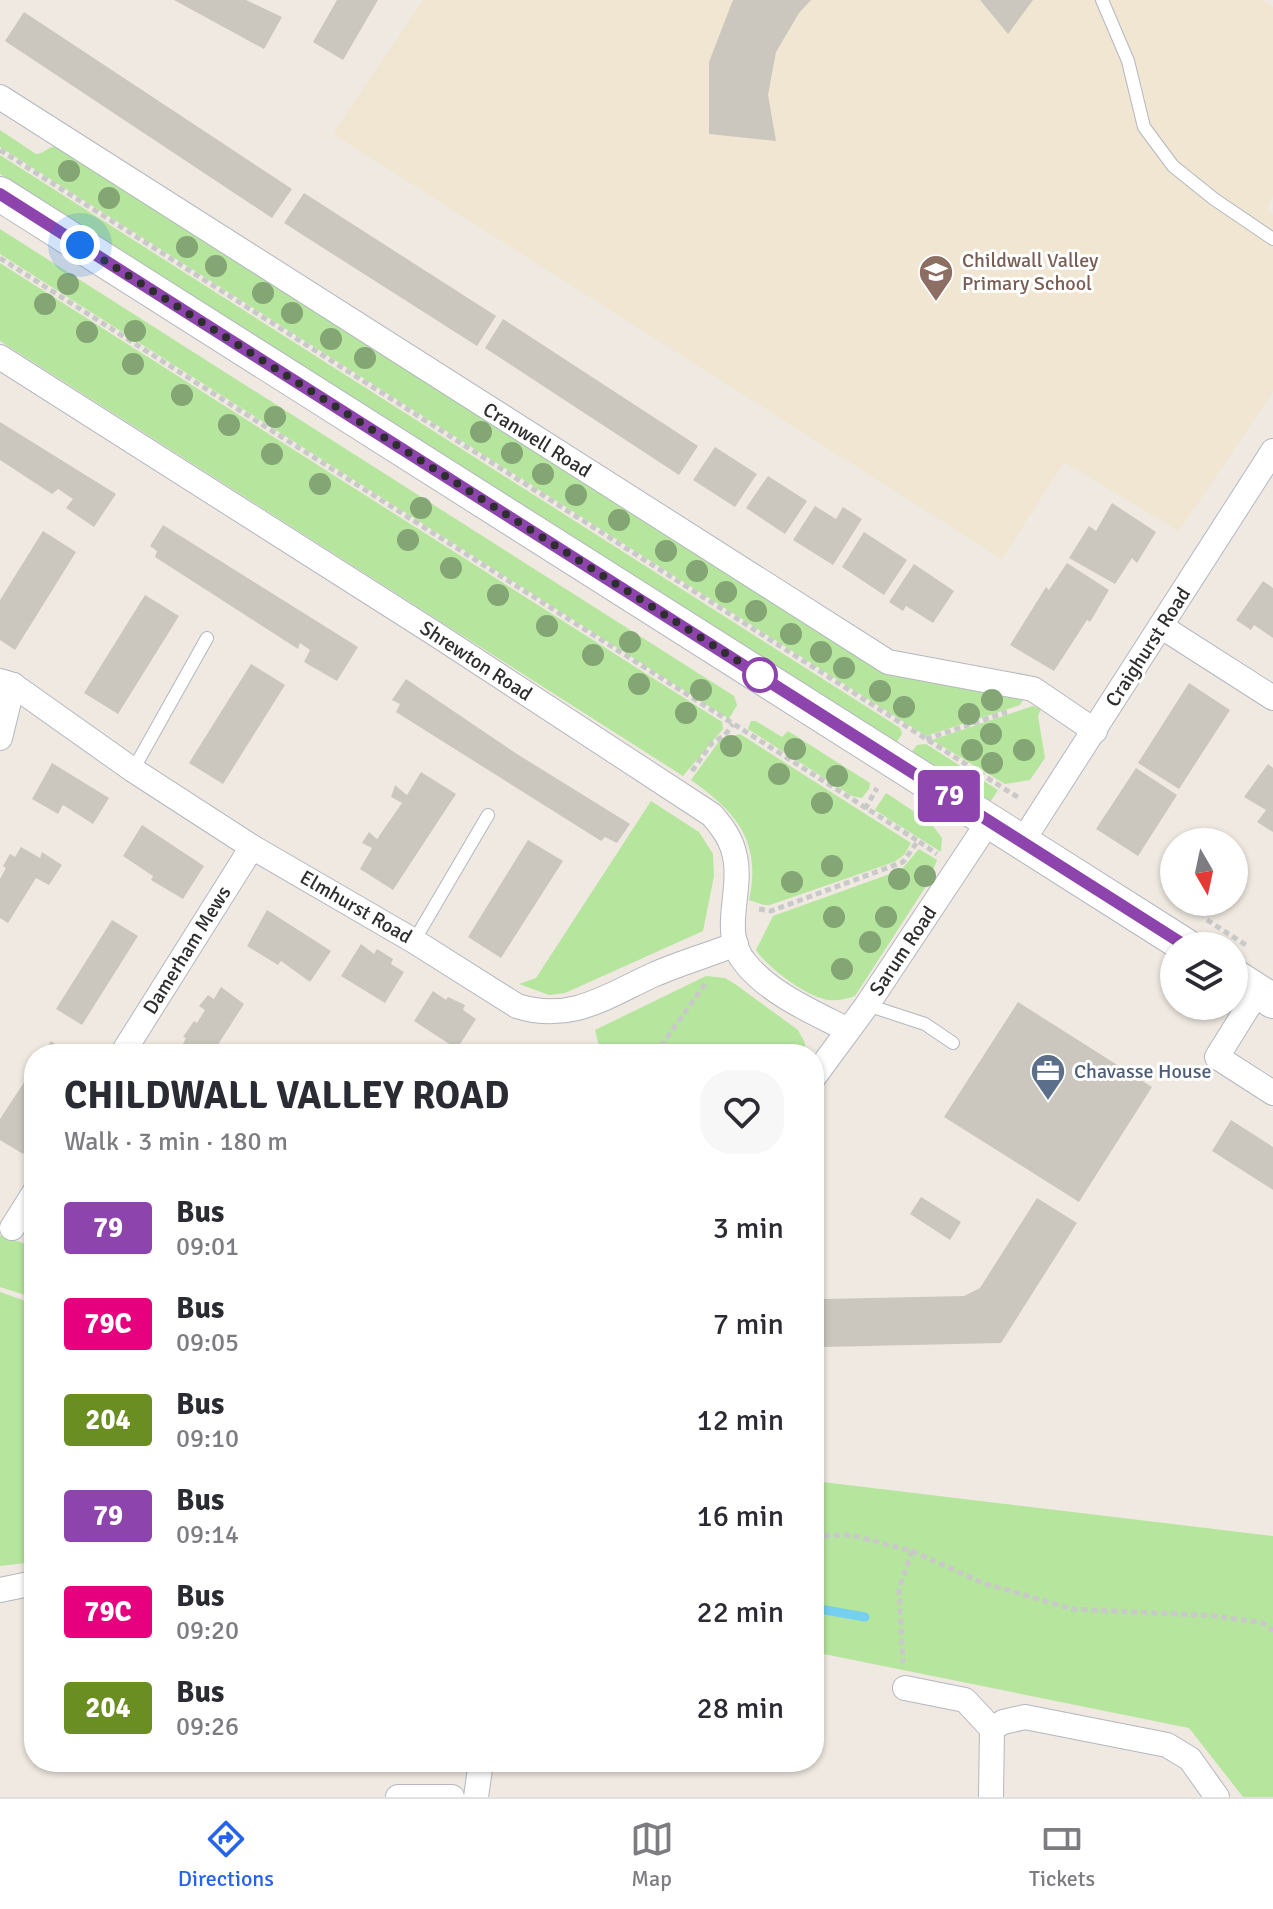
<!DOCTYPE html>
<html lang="en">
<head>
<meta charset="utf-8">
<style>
	body { margin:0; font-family:Signika,sans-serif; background:#f7f7f7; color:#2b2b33; height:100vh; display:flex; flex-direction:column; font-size:30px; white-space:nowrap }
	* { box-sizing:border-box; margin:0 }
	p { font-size:26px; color:#7c7c81 }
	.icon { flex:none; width:44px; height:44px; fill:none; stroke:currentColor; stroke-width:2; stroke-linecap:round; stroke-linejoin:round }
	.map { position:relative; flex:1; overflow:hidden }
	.side { position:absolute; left:24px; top:1044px; width:800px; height:728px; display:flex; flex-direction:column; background:#fff; border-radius:32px; box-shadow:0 2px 6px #0004 }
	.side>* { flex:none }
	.badge { padding:0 16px; border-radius:6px; font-size:28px; line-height:52px }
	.needle { width:52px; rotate:171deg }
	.controls { position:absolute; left:1160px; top:828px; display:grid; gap:16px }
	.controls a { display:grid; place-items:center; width:88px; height:88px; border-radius:50%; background:#fff; box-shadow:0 2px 6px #0004; font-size:40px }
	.you { position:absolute; width:40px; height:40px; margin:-20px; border:6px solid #fff; border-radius:50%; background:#1a73e8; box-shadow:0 0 0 12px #1a73e833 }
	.map>.badge { position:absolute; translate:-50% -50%; box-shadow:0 0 0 4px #fff }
	.round { display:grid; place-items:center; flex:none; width:84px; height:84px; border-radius:32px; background:#f7f7f7 }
	.summary { display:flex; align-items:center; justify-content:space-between; height:136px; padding:0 40px }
	h1 { font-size:38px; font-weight:800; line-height:60px }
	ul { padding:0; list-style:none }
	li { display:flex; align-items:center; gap:24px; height:96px; padding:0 40px }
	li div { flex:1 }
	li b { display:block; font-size:30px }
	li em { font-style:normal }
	li .badge { min-width:88px; font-weight:700; text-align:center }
	.tab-bar { display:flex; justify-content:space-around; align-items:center; height:112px; border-top:2px solid #e1e1e2; background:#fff; font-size:22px; color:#7c7c81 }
	.tab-bar a { display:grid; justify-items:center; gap:4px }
	.tab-bar .selected { color:#2563eb }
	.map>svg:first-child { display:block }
	.education { fill:#f0e6d1 }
	.green { fill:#b6e59e }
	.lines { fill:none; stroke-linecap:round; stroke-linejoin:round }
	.stream { stroke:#75cff0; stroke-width:9 }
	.building { fill:#cbc7bf }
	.service-casing { stroke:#b4b7c1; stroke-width:14 }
	.minor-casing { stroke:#b4b7c1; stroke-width:26 }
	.secondary-casing { stroke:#b4b7c1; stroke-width:36 }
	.path { stroke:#c9c9c9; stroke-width:5; stroke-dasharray:6 4; stroke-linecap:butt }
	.service { stroke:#fff; stroke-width:12 }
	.minor { stroke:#fff; stroke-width:24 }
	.secondary { stroke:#fff; stroke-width:34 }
	.tree { fill:#84a574 }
	.line-casing { stroke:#fff; stroke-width:18 }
	.line { stroke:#8e44ad; stroke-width:12 }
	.walk { stroke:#2e2e2e; stroke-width:8; stroke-dasharray:0 14.4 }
	.stop-dot { fill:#fff; stroke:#8e44ad; stroke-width:4 }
	.labels { text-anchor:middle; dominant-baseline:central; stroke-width:6; stroke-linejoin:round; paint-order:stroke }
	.education-label { font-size:20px; fill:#785e54; stroke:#fff; text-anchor:start }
	.street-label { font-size:20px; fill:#2e2e2e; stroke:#fff }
	.service-label { font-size:20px; fill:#4e5e75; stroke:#fff; text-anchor:start }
</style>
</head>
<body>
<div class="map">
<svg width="1273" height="1797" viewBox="0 0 1273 1797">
	<rect width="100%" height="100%" fill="#efe9e1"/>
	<path class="education" d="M423,0H1262L1273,7V196L1267,210L1273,214V392L1179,531L1064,462L1002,559L333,134Z"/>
	<g class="green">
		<path d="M0,130L36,154C44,154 48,146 58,146L892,674L1008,694L1023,700L1020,705L926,736L0,147Z"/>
		<path d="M0,155L900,728L902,734L896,743L0,174Z"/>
		<path d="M0,229L734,696L737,705L729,719L0,254Z"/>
		<path d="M0,263L722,722L723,729L683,776L0,341Z"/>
		<path d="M1033,706L1041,709L1038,716L1045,758L1030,780L1005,784L932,740Z"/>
		<path d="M751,721H756L782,737L788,731L870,783L869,789L862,798L852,796L748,729Z"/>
		<path d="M740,734L911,843L904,855L894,862L770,905H764L749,900C762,841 736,812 691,780L720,740Z"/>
		<path d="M926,744L998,790L989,804L910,754L917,745Z"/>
		<path d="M886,793L930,822L942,838L941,852L875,810Z"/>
		<path d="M651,801L699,832L713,854L714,876L703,931L565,993L549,995L519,984L536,978Z"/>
		<path d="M919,849L937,860L928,883L855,996C846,999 839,1001 829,1000C808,998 768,968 756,950L773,916L901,870Z"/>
		<path d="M706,976L725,978L735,984L798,1030L804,1041L807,1054H601L595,1030Z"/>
		<path d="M0,1235L34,1247V1298L0,1287Z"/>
		<path d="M0,1292L34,1304V1562L0,1566Z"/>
		<path d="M814,1481L1273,1536V1797H1243L1189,1728L814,1652Z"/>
	</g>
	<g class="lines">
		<path class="stream" d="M814,1608L865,1617"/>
	</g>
	<g class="building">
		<path d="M174,0H246L282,17L264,49Z"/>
		<path d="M337,0H378L343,60L313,42Z"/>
		<path d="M733,0H811L799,13L776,52L768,95L776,141L709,134V62Z"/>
		<path d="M980,0H1033L1008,34Z"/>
		<path d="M24,12L292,189L272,218L5,41Z"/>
		<path d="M304,193L496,316L477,346L284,223Z"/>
		<path d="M503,319L698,446L679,475L485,348Z"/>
		<path d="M0,422L116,494L94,527L66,508L73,499L58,489L52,494L0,460Z"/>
		<path d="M715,447L757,474L735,507L693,480Z"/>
		<path d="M768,476L807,501L785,534L746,508Z"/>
		<path d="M1112,503L1156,532L1137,563L1132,558L1115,584L1069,558L1089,526L1096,531Z"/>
		<path d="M815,506L836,519L843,507L862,519L833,565L793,540Z"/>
		<path d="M163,525L358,647L337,681L304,662L310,650L300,643L298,649L155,557L157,551L150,546Z"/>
		<path d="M43,531L76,552L15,650L0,640V600Z"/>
		<path d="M864,532L907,560L884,595L842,567Z"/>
		<path d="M1067,563L1109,590L1090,622L1087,620L1054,671L1010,645L1046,587L1049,590Z"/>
		<path d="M914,564L954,591L933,623L906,606L903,611L889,602Z"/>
		<path d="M1263,581L1273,588V638L1254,625L1251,630L1236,620Z"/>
		<path d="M145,595L179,616L118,714L84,693Z"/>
		<path d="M251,664L285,685L223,784L189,763Z"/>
		<path d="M406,679L517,754L630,824L617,843L605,837L601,841L396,712L400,704L392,700Z"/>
		<path d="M1189,683L1230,710L1179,789L1138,763Z"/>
		<path d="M52,763L109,798L93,824L63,805L58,814L32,799Z"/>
		<path d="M1268,764L1273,768V832L1257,822L1266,810L1244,797Z"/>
		<path d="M1136,768L1177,795L1138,856L1096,829Z"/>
		<path d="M421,772L456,794L393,890L360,869L372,848L362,843L369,832L377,839L402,803L391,797L395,785L407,795Z"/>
		<path d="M142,825L204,866L183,899L151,880L153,876L123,856Z"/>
		<path d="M528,840L563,861L501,958L468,937Z"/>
		<path d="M21,847L40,858L42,852L62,865L49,885L36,878L8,923L0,918V879L6,868L3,866L10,854L15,857Z"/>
		<path d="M267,910L331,951L310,982L281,961L278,965L247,946Z"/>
		<path d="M112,920L138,936L82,1025L56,1009Z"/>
		<path d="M361,944L374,954L377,949L393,959L391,964L404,972L385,1003L341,976Z"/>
		<path d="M221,987L244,1004L212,1054H178L186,1038L183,1037L194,1021L197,1023L205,1010L199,1006L208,995L214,999Z"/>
		<path d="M433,991L446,1000L448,997L465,1005L463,1010L476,1019L457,1049L414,1021Z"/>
		<path d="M1018,1002L1152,1087L1079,1202L944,1117Z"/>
		<path d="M51,1041L70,1054H42Z"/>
		<path d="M515,1048L570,1052V1054H515Z"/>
		<path d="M34,1067V1110L25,1125L34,1130V1137L23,1154L0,1140V1119Z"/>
		<path d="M1231,1120L1273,1147V1190L1212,1151Z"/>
		<path d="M921,1197L961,1222L950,1240L910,1214Z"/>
		<path d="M1037,1198L1077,1223L1001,1343L823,1347L824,1299L964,1296L980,1288Z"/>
	</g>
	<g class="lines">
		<g class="service-casing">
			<g id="service">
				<path d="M1102,0L1128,61L1144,127L1173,166L1214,199L1273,239"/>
				<path d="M133,770L207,638"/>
				<path d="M414,941L488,815"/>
				<path d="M867,1005L925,1024L953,1043"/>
			</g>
		</g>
		<g class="minor-casing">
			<g id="minor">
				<path d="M0,97L888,662L1033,689L1095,731"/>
				<path d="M0,357L437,635L712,815C723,828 732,840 735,857C743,892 719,933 746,964C772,995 813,1012 848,1030"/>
				<path d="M1162,627L1273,698"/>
				<path d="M0,681L13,685L133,770L252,847L414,941L517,1006C571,1023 607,996 653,975C680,963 709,955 736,944"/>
				<path d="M0,738L13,685"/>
				<path d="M1022,842L1273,451"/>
				<path d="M1258,991L1217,1057L1273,1093"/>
				<path d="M122,1054L252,847"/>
				<path d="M814,1077L867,1005L989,821"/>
				<path d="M12,1228L34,1193"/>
				<path d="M0,1590L34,1583"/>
				<path d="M905,1688L965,1700L992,1729"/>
				<path d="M398,1797H452"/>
				<path d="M476,1797L481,1762"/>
				<path d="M991,1797L992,1729L1003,1722L1025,1717L1167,1745L1190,1759L1217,1797"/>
			</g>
		</g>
		<g class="secondary-casing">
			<g id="secondary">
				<path d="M0,194L1186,946"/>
				<path d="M1234,976L1273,1001"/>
			</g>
		</g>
		<g class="path">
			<path d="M0,150L1019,798"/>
			<path d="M0,258L918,841"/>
			<path d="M926,739L1007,712"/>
			<path d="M692,771L712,743L725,735L733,724"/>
			<path d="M865,809L877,788"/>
			<path d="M759,909L771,911L903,862L918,841L937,854"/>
			<path d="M1207,920L1249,947"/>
			<path d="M655,1054L706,983"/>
			<path d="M814,1536L851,1535L912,1551L899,1589L903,1663"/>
			<path d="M912,1551L983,1583L1072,1609L1216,1616L1263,1623L1273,1631"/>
		</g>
		<use href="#service" class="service"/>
		<use href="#minor" class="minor"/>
		<use href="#secondary" class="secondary"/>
	</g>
	<g class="tree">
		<circle cx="69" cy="171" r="11"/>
		<circle cx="109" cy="198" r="11"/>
		<circle cx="187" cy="247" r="11"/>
		<circle cx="216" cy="266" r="11"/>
		<circle cx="68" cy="284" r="11"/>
		<circle cx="263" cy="293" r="11"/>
		<circle cx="45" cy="304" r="11"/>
		<circle cx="292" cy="313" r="11"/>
		<circle cx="135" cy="331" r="11"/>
		<circle cx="87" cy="332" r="11"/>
		<circle cx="331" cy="339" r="11"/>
		<circle cx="365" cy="358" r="11"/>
		<circle cx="133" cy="364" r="11"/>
		<circle cx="182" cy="395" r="11"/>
		<circle cx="275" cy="417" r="11"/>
		<circle cx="229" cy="425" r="11"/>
		<circle cx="481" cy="432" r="11"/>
		<circle cx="512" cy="453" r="11"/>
		<circle cx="272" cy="454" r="11"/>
		<circle cx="543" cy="474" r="11"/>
		<circle cx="320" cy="484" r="11"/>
		<circle cx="576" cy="495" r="11"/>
		<circle cx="421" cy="508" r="11"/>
		<circle cx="619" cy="520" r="11"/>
		<circle cx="408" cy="540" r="11"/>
		<circle cx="666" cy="551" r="11"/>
		<circle cx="451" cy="568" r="11"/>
		<circle cx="697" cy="571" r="11"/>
		<circle cx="726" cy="592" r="11"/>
		<circle cx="498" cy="595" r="11"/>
		<circle cx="756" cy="611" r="11"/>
		<circle cx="547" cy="626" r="11"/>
		<circle cx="791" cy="634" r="11"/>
		<circle cx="630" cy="642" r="11"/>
		<circle cx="821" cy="652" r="11"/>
		<circle cx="593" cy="655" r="11"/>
		<circle cx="844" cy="668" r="11"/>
		<circle cx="639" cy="684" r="11"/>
		<circle cx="701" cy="690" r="11"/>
		<circle cx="880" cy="691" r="11"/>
		<circle cx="992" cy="700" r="11"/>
		<circle cx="904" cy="707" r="11"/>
		<circle cx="686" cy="713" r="11"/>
		<circle cx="969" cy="714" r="11"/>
		<circle cx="991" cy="734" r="11"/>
		<circle cx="731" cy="746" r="11"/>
		<circle cx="795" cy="749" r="11"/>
		<circle cx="972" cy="750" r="11"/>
		<circle cx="1024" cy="750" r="11"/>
		<circle cx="992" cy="763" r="11"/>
		<circle cx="779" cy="774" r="11"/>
		<circle cx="837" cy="776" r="11"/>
		<circle cx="822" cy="803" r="11"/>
		<circle cx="832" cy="866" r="11"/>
		<circle cx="925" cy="876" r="11"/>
		<circle cx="899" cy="879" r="11"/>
		<circle cx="792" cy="882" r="11"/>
		<circle cx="834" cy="917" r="11"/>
		<circle cx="886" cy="917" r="11"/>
		<circle cx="870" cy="942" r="11"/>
		<circle cx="842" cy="969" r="11"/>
	</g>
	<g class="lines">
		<g class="line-casing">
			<path id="line" d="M0,194L1186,946"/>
		</g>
		<use href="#line" class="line"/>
		<path class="walk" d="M80,245L760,675"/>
	</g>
	<defs>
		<g id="school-pin" transform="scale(1.8)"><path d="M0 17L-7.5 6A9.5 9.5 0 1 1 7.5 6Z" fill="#8d6e63" stroke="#fff"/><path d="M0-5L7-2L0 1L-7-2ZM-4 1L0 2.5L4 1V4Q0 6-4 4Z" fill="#fff"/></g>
		<g id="office-pin" transform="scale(1.8)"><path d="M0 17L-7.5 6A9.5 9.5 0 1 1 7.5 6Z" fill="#5c6f8a" stroke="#fff"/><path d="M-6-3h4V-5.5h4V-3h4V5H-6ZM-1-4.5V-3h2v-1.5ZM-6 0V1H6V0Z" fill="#fff"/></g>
	</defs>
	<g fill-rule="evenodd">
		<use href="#school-pin" x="936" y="272"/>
		<use href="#office-pin" x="1048" y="1071"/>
	</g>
	<circle class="stop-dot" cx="760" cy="675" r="16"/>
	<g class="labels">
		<g class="education-label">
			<text x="962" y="260">Childwall Valley<tspan x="962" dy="23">Primary School</tspan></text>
		</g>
		<g class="street-label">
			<text transform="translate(537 440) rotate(32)">Cranwell Road</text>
			<text transform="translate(1148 647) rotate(-57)">Craighurst Road</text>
			<text transform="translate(476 661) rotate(33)">Shrewton Road</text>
			<text transform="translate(356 907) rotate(30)">Elmhurst Road</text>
			<text transform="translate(187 950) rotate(-58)">Damerham Mews</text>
			<text transform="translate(903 951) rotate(-56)">Sarum Road</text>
		</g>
		<g class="service-label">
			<text x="1074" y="1071">Chavasse House</text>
		</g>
	</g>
</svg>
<div class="controls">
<a><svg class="needle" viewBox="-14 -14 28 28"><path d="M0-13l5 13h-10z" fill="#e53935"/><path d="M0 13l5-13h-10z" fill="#7c7c81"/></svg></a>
<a><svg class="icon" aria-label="layers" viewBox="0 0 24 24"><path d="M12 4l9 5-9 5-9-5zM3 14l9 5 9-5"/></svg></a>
</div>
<div class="you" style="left:80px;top:245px"></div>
<b class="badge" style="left:949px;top:796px;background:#8e44ad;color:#fff">79</b>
<section class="side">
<div class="summary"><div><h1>CHILDWALL VALLEY ROAD</h1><p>Walk · 3 min · 180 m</p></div><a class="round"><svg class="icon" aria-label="heart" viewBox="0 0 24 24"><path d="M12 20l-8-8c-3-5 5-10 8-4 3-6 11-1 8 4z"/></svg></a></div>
<ul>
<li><span class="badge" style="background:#8e44ad;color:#fff">79</span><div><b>Bus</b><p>09:01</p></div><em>3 min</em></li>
<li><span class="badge" style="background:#e6007e;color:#fff">79C</span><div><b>Bus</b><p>09:05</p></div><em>7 min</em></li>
<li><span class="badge" style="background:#6b8e23;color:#fff">204</span><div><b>Bus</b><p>09:10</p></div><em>12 min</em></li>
<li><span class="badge" style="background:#8e44ad;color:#fff">79</span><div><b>Bus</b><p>09:14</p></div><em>16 min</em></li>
<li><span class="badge" style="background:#e6007e;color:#fff">79C</span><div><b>Bus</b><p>09:20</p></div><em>22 min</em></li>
<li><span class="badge" style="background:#6b8e23;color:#fff">204</span><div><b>Bus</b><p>09:26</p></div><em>28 min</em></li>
</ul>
</section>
</div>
<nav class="tab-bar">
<a class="selected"><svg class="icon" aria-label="directions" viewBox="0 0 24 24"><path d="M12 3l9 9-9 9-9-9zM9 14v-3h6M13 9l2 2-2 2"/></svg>Directions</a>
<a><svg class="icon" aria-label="map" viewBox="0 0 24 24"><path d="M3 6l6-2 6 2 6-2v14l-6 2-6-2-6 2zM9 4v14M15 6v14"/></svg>Map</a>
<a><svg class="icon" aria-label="tickets" viewBox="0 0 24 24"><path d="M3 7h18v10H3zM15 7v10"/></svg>Tickets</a>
</nav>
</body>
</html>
